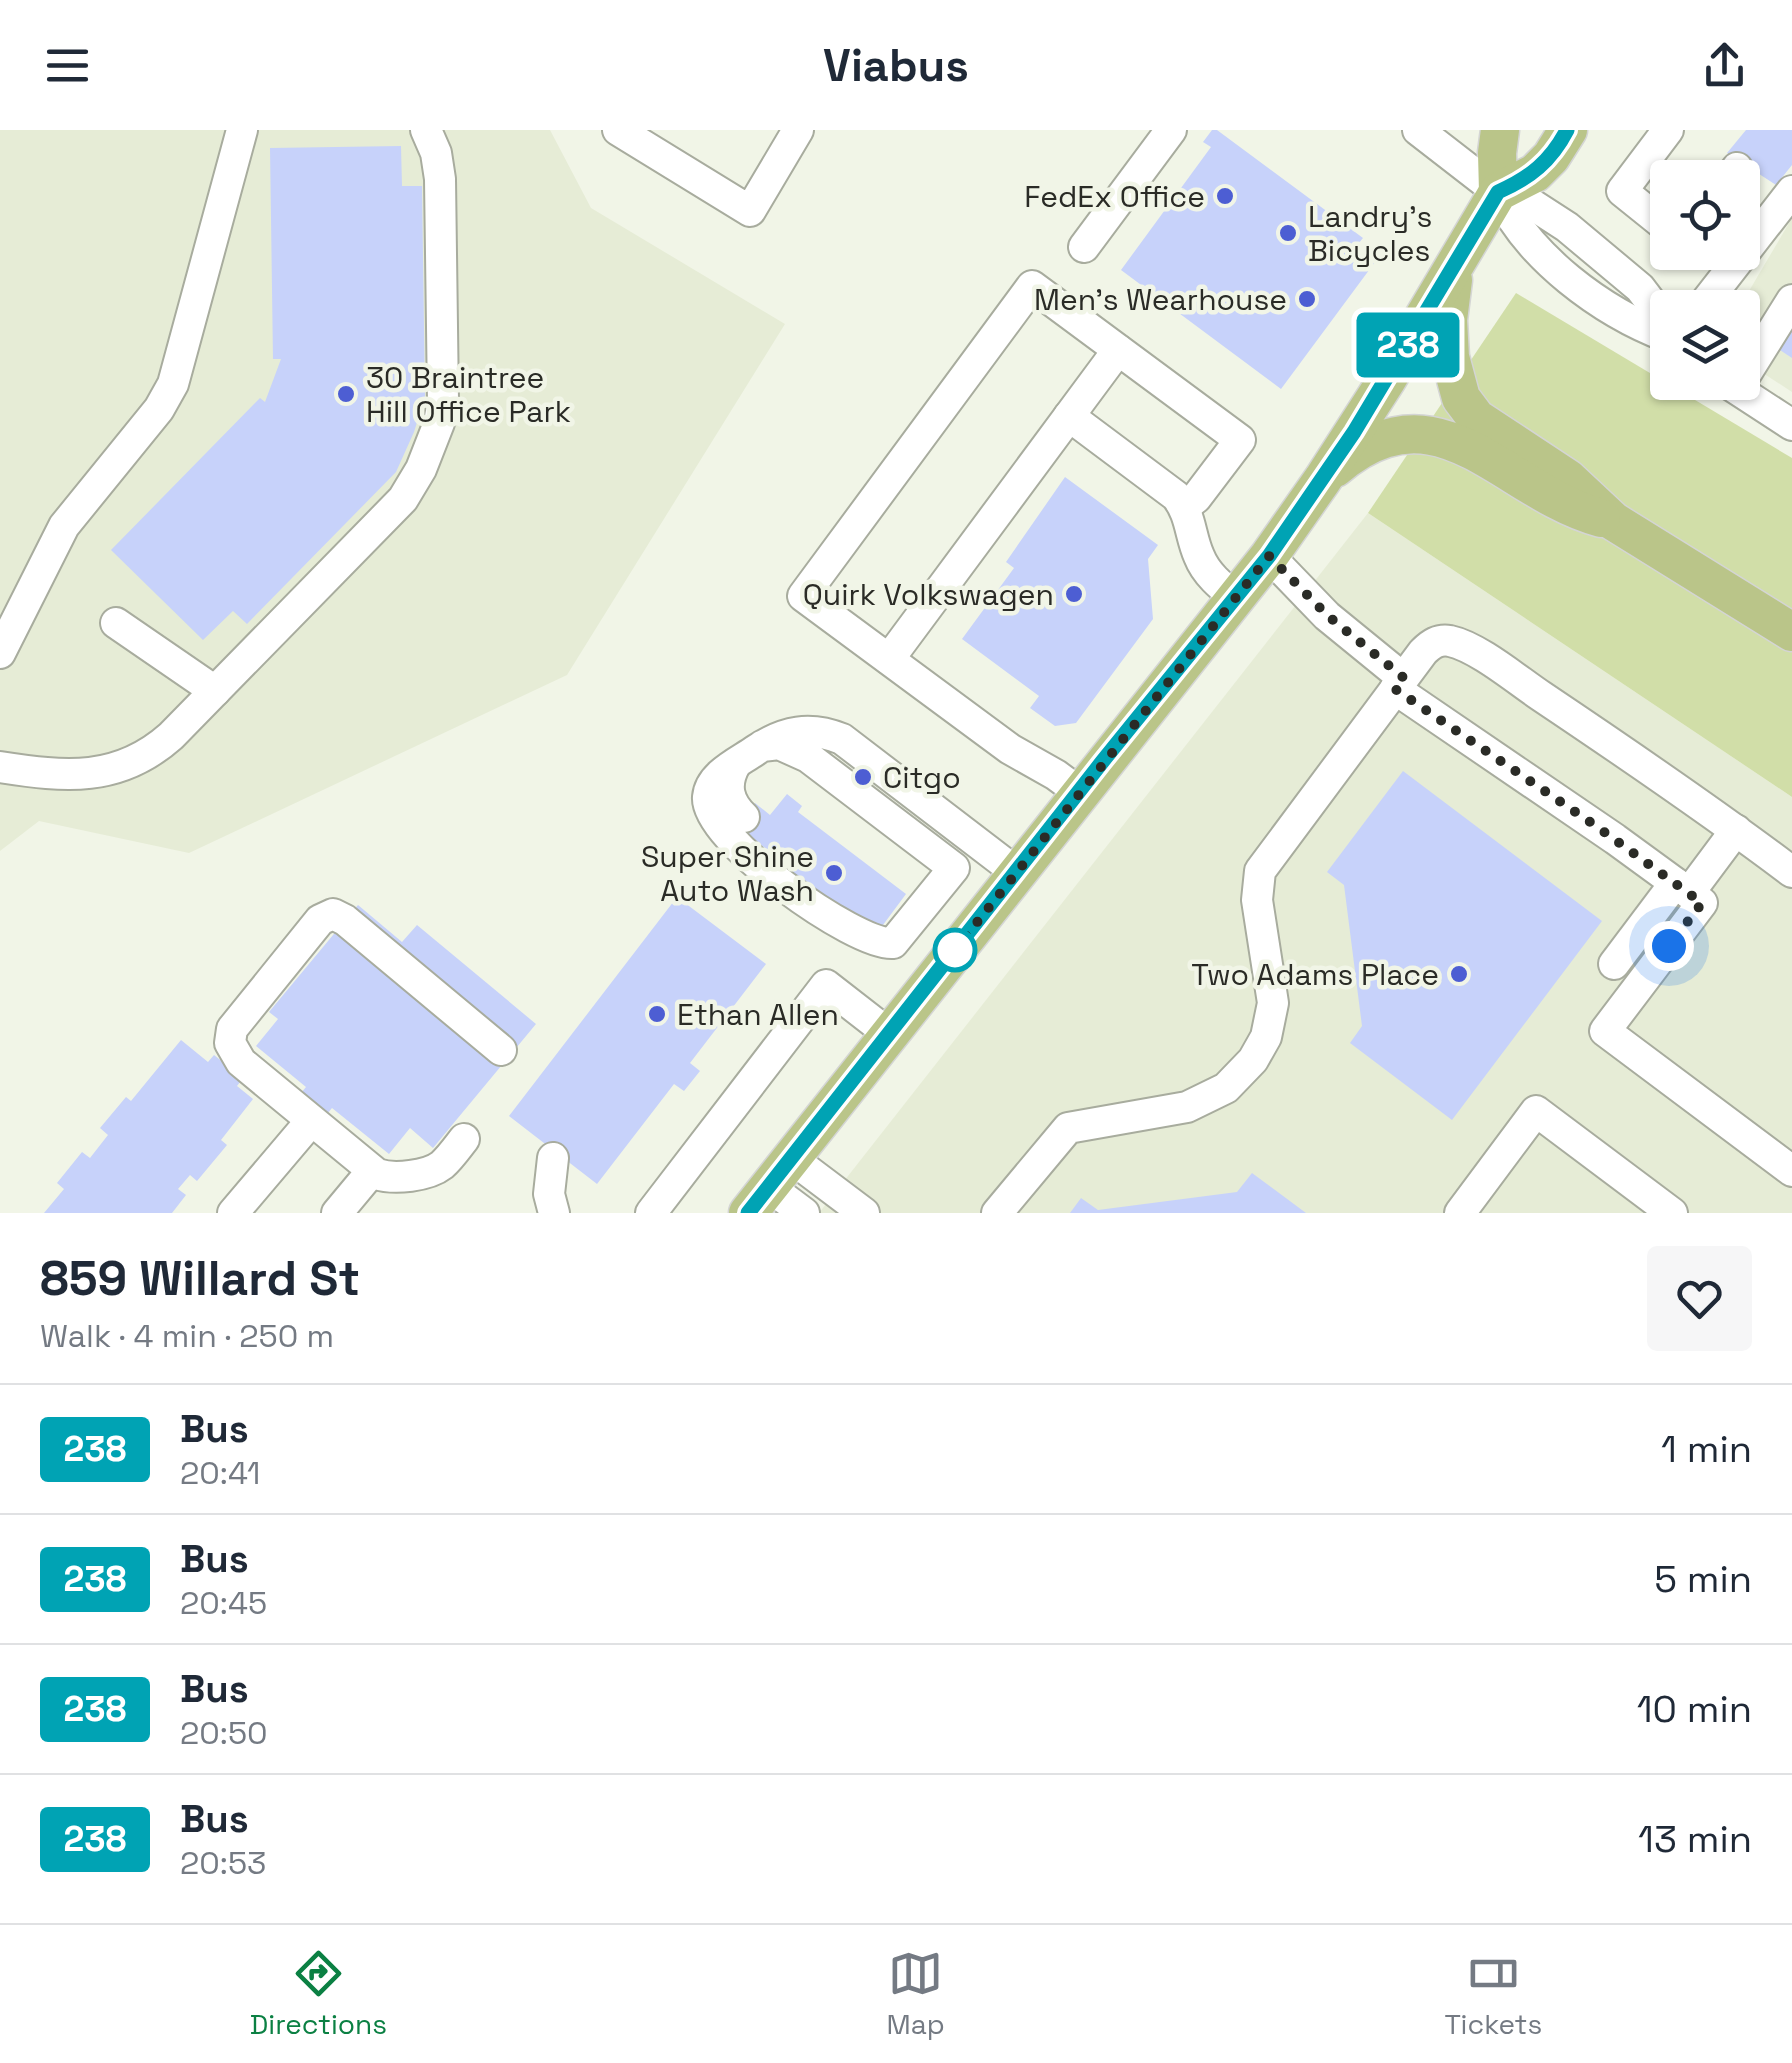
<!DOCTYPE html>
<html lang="en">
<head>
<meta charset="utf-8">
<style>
	body { margin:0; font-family:"Space Grotesk",sans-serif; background:#f6f6f7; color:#1f2937; height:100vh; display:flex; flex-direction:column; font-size:38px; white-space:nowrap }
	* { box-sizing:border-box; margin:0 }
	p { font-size:32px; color:#747a83 }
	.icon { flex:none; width:55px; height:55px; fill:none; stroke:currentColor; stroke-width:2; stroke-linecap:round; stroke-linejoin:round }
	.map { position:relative; height:1083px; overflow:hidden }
	.side { display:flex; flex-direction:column; background:#fff; flex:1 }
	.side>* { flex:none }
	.badge { padding:0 20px; border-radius:8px; font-size:35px; line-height:65px }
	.buttons { position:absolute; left:1650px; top:30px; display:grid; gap:20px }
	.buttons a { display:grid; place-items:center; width:110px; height:110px; border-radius:10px; background:#fff; box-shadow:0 2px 8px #0004; font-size:50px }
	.you { position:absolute; width:50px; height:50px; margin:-25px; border:8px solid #fff; border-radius:50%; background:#1a73e8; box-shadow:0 0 0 15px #1a73e833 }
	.map>.badge { position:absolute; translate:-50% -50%; box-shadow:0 0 0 5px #fff }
	.round { display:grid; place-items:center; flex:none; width:105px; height:105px; border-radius:10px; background:#f6f6f7 }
	.headline { display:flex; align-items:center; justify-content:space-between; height:170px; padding:0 40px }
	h1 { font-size:48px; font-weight:600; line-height:75px }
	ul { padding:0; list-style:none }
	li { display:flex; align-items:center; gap:30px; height:130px; padding:0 40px; border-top:2px solid #e0e1e3 }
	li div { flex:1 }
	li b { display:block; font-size:38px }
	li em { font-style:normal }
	li .badge { min-width:110px; font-weight:700; text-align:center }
	header { display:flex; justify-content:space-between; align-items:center; height:130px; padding:0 40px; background:#fff; font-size:45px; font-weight:600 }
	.tab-bar { display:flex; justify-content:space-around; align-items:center; height:140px; border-top:2px solid #e0e1e3; background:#fff; font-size:28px; color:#747a83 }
	.tab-bar a { display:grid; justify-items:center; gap:5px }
	.tab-bar .current { color:#0b8043 }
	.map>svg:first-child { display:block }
	.built { fill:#e6ecd6 }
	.green { fill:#d1dea8 }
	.building { fill:#c7d2fa }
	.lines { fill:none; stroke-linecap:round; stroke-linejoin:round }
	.minor-casing { stroke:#a8ac9e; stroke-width:34 }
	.major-casing { stroke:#d4d5d4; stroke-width:41 }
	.minor { stroke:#fff; stroke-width:30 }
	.major { stroke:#bac589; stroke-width:38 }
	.line-casing { stroke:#fff; stroke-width:22 }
	.line { stroke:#00a3b4; stroke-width:15 }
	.walk { stroke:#2a2b26; stroke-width:10; stroke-dasharray:0 18 }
	.poi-dot { fill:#4d5ed3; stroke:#f1f5e7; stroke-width:4 }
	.stop-dot { fill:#fff; stroke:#00a3b4; stroke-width:5 }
	.labels { text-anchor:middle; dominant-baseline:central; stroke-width:9; stroke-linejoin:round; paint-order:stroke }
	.poi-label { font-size:30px; fill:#2a2b26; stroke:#f1f5e7; text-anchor:end }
</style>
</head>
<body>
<header><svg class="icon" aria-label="menu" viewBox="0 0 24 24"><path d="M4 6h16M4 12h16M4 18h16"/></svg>Viabus<svg class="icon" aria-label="share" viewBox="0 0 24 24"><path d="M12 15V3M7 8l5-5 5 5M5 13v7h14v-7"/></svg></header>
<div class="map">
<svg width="1792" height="1083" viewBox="0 0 1792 1083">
	<rect width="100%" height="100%" fill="#f1f5e7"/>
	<g class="built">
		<path d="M0,0H550L591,78L785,194L567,545L189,723L39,691L0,721Z"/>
		<path d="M1792,88V262L1743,230L1742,178H1739Z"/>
		<path d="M1368,383L1792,667V1083H819Z"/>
	</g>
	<path class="green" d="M1516,163L1792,328V667L1368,383Z"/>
	<g class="building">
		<path d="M1212,0H1217L1363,108L1358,114L1378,128L1281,259L1121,140L1211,17L1203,12Z"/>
		<path d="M1746,0H1792V35L1776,55L1727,23Z"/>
		<path d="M401,16L402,56H422L425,267L414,302L396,342L247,494L233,481L203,510L111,420L260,268L265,272L281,229H273L270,18Z"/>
		<path d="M1792,194V228L1777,218Z"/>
		<path d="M1065,347L1158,415L1148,429L1153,489L1076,593L1055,596L1030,578L1039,566L962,509L1014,438L1006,432Z"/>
		<path d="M1403,641L1602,791L1452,990L1350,913L1362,896L1344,755L1327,742Z"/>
		<path d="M787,664L802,676L798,682L906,764L880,799L851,789L763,722L765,718L737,697L755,673L770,685Z"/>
		<path d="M677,767L766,834L690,933L700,941L684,961L674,954L597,1054L509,986Z"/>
		<path d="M358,775L402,812L417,795L536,894L433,1018L410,998L389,1024L332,978L327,984L301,963L306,957L256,916L278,889L269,882Z"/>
		<path d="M181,910L208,932L214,925L243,948L237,956L253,969L221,1010L227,1015L197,1051L190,1045L178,1059L186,1065L172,1083H44L64,1059L57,1053L82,1022L90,1028L108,1005L100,998L126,967L131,971Z"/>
		<path d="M1252,1043L1306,1083H1070L1081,1068L1098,1080L1237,1062Z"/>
	</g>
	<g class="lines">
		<g class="minor-casing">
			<g id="minor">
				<path d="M618,0L750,81L798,0"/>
				<path d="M1418,0L1498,62L1533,75L1567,97L1640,158L1668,195"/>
				<path d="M1729,48L1737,38"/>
				<path d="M1498,62C1527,127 1602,182 1668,207"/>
				<path d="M1668,98L1622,61L1668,0"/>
				<path d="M1084,117L1171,0"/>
				<path d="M1701,178L1792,61"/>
				<path d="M1742,250L1792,170"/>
				<path d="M1726,252L1792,295"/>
				<path d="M1069,286L1176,366C1191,384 1190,406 1199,426C1206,444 1221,456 1236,468"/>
				<path d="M1269,426L1327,486L1403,548"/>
				<path d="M116,493L215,561"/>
				<path d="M0,523L64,396L159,279L173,254L242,0"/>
				<path d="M889,529L1118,220"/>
				<path d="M1395,559L1615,709L1689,763L1736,700"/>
				<path d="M762,616L779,614L808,627L954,738L893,813C855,816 704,708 708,667C710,644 739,632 756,620C784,601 810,596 842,609L1016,742"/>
				<path d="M735,635C724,655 728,672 744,687"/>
				<path d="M0,637C65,647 118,653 171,606L403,369L421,339L439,293L443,271L440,49L436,23L426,0"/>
				<path d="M1079,662L1056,645L1010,619L803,466L1032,156L1240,310L1196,368L1184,377"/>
				<path d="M1689,763L1702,773L1605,901L1792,1041"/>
				<path d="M1614,834L1675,753"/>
				<path d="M464,1009C457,1018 450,1028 442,1035C428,1046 394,1050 377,1044L241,932L230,913L232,899L320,790L333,784L345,790L501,920"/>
				<path d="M553,1028L549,1064L554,1083"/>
				<path d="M791,1028L864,1083"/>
				<path d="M768,1056L804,1083"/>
				<path d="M233,1083L311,991"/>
				<path d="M337,1083L372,1041"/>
				<path d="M651,1083L826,855L889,904"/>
				<path d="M997,1083L1068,998L1187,977L1226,958L1253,930L1266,907L1273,873L1257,770L1260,741L1423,522C1431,514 1438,509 1450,511C1478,517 1517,550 1541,566C1626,623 1710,680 1792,742"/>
				<path d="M1460,1083L1536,981L1672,1083"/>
			</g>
		</g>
		<g class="major-casing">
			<g id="major">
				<path d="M1498,62L1497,23L1500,0"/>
				<path d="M1453,150L1448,190L1450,227L1461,268L1476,288L1567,348L1613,391L1792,502"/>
				<path d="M1335,338C1440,249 1502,361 1601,388"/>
				<path d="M748,1083L1269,426L1323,349L1386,251L1498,62L1535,43L1551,27L1568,0"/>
			</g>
		</g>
		<use href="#minor" class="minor"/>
		<use href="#major" class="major"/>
	</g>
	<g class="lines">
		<g class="line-casing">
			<path id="line" d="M748,1083L1102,632L1269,426L1354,302L1498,62C1530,48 1551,31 1567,0"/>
		</g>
		<use href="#line" class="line"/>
		<path class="walk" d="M955,820L1269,426L1328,486L1404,548L1395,559L1596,696L1702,773L1669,816"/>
	</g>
	<g class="poi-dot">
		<circle cx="1225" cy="66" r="10"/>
		<circle cx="1288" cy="103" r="10"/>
		<circle cx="1307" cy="169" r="10"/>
		<circle cx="346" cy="264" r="10"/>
		<circle cx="1074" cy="464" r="10"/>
		<circle cx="863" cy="647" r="10"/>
		<circle cx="834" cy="743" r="10"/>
		<circle cx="1459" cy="844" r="10"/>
		<circle cx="657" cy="884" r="10"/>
	</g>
	<circle class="stop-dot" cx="955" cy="820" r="20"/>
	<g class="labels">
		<g class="poi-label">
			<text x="1205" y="66">FedEx Office</text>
			<text x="1308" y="86" text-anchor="start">Landry's<tspan x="1308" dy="34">Bicycles</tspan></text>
			<text x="1287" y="169">Men's Wearhouse</text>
			<text x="366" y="247" text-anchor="start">30 Braintree<tspan x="366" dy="34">Hill Office Park</tspan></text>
			<text x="1054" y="464">Quirk Volkswagen</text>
			<text x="883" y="647" text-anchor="start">Citgo</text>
			<text x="814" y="726">Super Shine<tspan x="814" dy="34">Auto Wash</tspan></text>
			<text x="1439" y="844">Two Adams Place</text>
			<text x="677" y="884" text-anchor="start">Ethan Allen</text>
		</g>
	</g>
</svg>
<div class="buttons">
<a><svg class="icon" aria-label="locate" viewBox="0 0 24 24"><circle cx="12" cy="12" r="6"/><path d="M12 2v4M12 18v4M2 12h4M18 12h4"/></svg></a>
<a><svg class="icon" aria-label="layers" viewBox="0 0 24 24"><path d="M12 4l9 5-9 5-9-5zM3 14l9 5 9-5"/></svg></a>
</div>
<div class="you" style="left:1669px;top:816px"></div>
<b class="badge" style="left:1408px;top:215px;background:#00a3b4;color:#fff">238</b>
</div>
<section class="side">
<div class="headline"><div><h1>859 Willard St</h1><p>Walk · 4 min · 250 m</p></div><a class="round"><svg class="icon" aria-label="heart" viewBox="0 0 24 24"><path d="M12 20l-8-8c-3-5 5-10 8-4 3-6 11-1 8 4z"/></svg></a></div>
<ul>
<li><span class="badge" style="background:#00a3b4;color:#fff">238</span><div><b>Bus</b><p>20:41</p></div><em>1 min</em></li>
<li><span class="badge" style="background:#00a3b4;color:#fff">238</span><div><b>Bus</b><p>20:45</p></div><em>5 min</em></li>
<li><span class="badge" style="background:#00a3b4;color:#fff">238</span><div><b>Bus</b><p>20:50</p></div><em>10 min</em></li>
<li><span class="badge" style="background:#00a3b4;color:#fff">238</span><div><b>Bus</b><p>20:53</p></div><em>13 min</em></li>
</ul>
</section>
<nav class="tab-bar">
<a class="current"><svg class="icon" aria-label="directions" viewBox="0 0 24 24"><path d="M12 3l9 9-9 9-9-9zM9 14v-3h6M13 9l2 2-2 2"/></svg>Directions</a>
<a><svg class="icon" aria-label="map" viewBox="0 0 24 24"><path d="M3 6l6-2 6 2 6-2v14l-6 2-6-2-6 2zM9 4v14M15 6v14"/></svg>Map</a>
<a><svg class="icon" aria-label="tickets" viewBox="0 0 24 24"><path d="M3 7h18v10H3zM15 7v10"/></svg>Tickets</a>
</nav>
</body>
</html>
